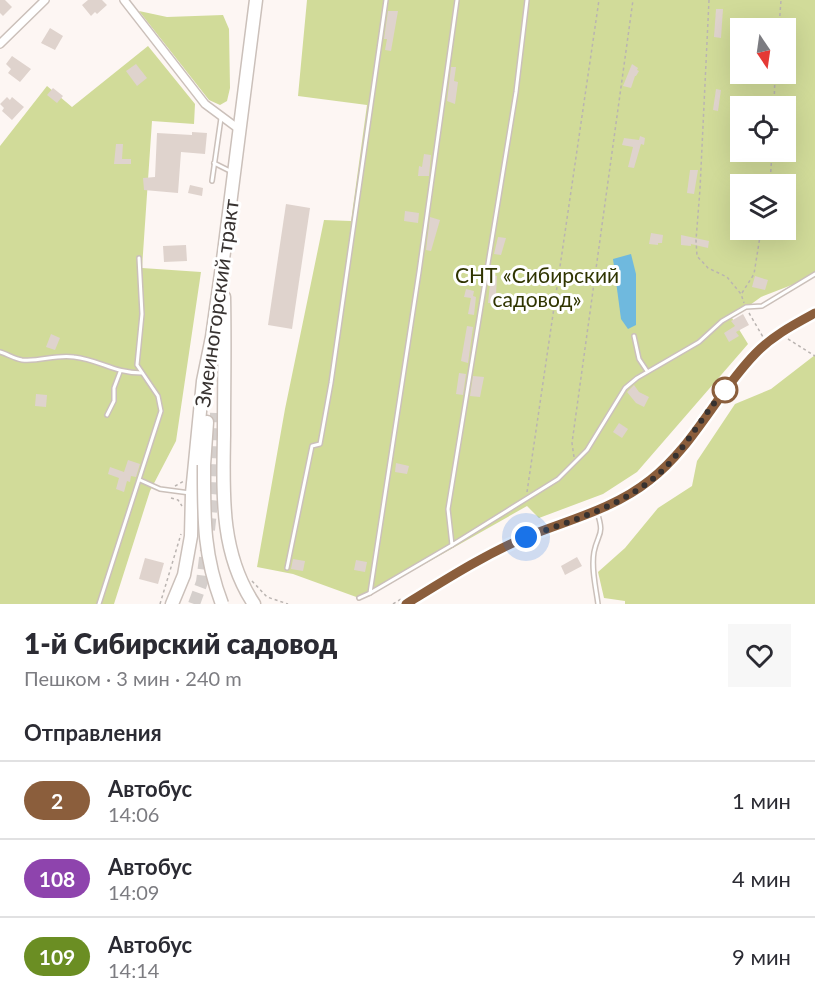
<!DOCTYPE html>
<html lang="ru">
<head>
<meta charset="utf-8">
<style>
	body { margin:0; font-family:Lato,sans-serif; background:#f7f7f7; color:#2b2b33; height:100vh; display:flex; flex-direction:column; font-size:22px; white-space:nowrap }
	* { box-sizing:border-box; margin:0 }
	p { font-size:20px; color:#7c7c81 }
	.icon { flex:none; width:33px; height:33px; fill:none; stroke:currentColor; stroke-width:2; stroke-linecap:round; stroke-linejoin:round }
	.map { position:relative; height:604px; overflow:hidden }
	.sheet { display:flex; flex-direction:column; background:#fff; flex:1 }
	.sheet>* { flex:none }
	.badge { padding:0 12px; border-radius:20px; font-size:21px; line-height:39px }
	.needle { width:39px; rotate:167deg }
	.buttons { position:absolute; left:730px; top:18px; display:grid; gap:12px }
	.buttons a { display:grid; place-items:center; width:66px; height:66px; border-radius:0px; background:#fff; box-shadow:0 6px 24px #0002; font-size:30px }
	.you { position:absolute; width:30px; height:30px; margin:-15px; border:4px solid #fff; border-radius:50%; background:#1a73e8; box-shadow:0 0 0 9px #1a73e833 }
	.map>.badge { position:absolute; translate:-50% -50%; box-shadow:0 0 0 3px #fff }
	h2 { padding:0 24px; font-size:22px; line-height:54px }
	.round { display:grid; place-items:center; flex:none; width:63px; height:63px; border-radius:0px; background:#f7f7f7 }
	.overview { display:flex; align-items:center; justify-content:space-between; height:102px; padding:0 24px }
	h1 { font-size:28px; font-weight:800; line-height:45px }
	ul { padding:0; list-style:none }
	li { display:flex; align-items:center; gap:18px; height:78px; padding:0 24px; border-top:2px solid #e1e1e2 }
	li div { flex:1 }
	li b { display:block; font-size:22px }
	li em { font-style:normal }
	li .badge { min-width:66px; font-weight:700; text-align:center }
	.map>svg:first-child { display:block }
	.green { fill:#d1db99; fill-rule:evenodd }
	.water { fill:#6fb9de }
	.building { fill:#dfd3cd }
	.lines { fill:none; stroke-linecap:round; stroke-linejoin:round }
	.highway-tunnel { stroke:#d5cfcc; stroke-width:12; stroke-dasharray:12 6; stroke-linecap:butt }
	.lane-casing { stroke:#cbc0ba; stroke-width:6 }
	.street-casing { stroke:#cbc0ba; stroke-width:10 }
	.secondary-casing { stroke:#cbc0ba; stroke-width:12 }
	.highway-casing { stroke:#cbc0ba; stroke-width:15 }
	.path { stroke:#bab4b1; stroke-width:1.5; stroke-dasharray:3 3; stroke-linecap:butt }
	.lane { stroke:#fff; stroke-width:3 }
	.street { stroke:#fff; stroke-width:7 }
	.secondary { stroke:#fff; stroke-width:9 }
	.highway { stroke:#fff; stroke-width:12 }
	.highway-bridge-casing { stroke:#cbc0ba; stroke-width:15; stroke-linecap:butt }
	.highway-bridge { stroke:#fff; stroke-width:12 }
	.line-casing { stroke:#fff; stroke-width:14 }
	.line { stroke:#8b5e3c; stroke-width:9 }
	.walk { stroke:#373230; stroke-width:6; stroke-dasharray:0 10.8 }
	.stop-dot { fill:#fff; stroke:#8b5e3c; stroke-width:3 }
	.labels { text-anchor:middle; dominant-baseline:central; stroke-width:6; stroke-linejoin:round; paint-order:stroke }
	.park-label { font-size:21px; fill:#303500; stroke:#fff }
	.street-label { font-size:21px; fill:#373230; stroke:#fff }
</style>
</head>
<body>
<div class="map">
<svg width="815" height="604" viewBox="0 0 815 604">
	<rect width="100%" height="100%" fill="#fdf6f3"/>
	<g class="green">
		<path d="M307,0H815V276L761,297L732,318L748,344L637,472L603,494L539,518L527,506L414,570L359,598L293,574L257,567L285,409L324,220L351,221L367,105L298,96ZM741,28H786V74H741ZM741,106H786V152H741ZM741,184H786V230H741Z"/>
		<path d="M139,11L167,17L223,15L229,29L230,88L227,101L220,105L209,100Z"/>
		<path d="M148,46L195,104L194,124L152,121L142,268L201,272L176,441L150,491L114,604H0V146L47,86L72,107Z"/>
		<path d="M815,355V604H625V601L604,598L598,572L625,548L658,508L692,486L697,461L735,404L771,389Z"/>
	</g>
	<path class="water" d="M631,254L636,274V325L628,329L621,319L613,259Z"/>
	<g class="building">
		<path d="M0,0H5L12,7L3,16L0,13Z"/>
		<path d="M88,0H102L107,5L97,14L95,12L91,16L82,5Z"/>
		<path d="M716,9H723L721,38L714,37Z"/>
		<path d="M388,11H398L391,51L385,50L387,39H384Z"/>
		<path d="M50,28L63,36L55,50L41,43Z"/>
		<path d="M12,56L31,69L20,82L8,73L11,69L6,64Z"/>
		<path d="M136,64L147,78L137,86L126,71Z"/>
		<path d="M632,64L638,68L637,70L639,71L636,76H635L631,88L623,86Z"/>
		<path d="M451,67H456L454,81L458,82L455,104L447,101Z"/>
		<path d="M53,88L63,96L57,103L47,95Z"/>
		<path d="M716,89L721,90L718,111L713,110Z"/>
		<path d="M7,97L10,100L12,97L24,107L12,120L2,111L4,108L0,104Z"/>
		<path d="M192,132L207,133L205,154L181,152L178,193L144,190L143,178L155,177L157,133L192,135Z"/>
		<path d="M640,136L645,138L644,145L641,144L634,168L628,167L633,147L622,145L624,138L639,140Z"/>
		<path d="M116,144H123L122,159H131V164H114Z"/>
		<path d="M424,154L431,155L429,176H418L419,166L422,167Z"/>
		<path d="M690,170H698L694,194L687,193Z"/>
		<path d="M190,185L203,188L202,196L188,193Z"/>
		<path d="M286,204L310,208L292,329L268,325Z"/>
		<path d="M405,211L419,213L418,223L404,221Z"/>
		<path d="M430,217L440,220L431,251L426,250Z"/>
		<path d="M651,233L663,235L662,243H658V245L649,244Z"/>
		<path d="M681,235L709,241L708,248L691,244V246L681,245Z"/>
		<path d="M498,237L506,238L501,255L494,254Z"/>
		<path d="M186,245L187,261L164,262L163,246Z"/>
		<path d="M491,275L497,276L496,295H494L492,303H488Z"/>
		<path d="M755,276L768,280L765,290L752,287Z"/>
		<path d="M466,289L474,291L473,296L476,297L474,315L468,314L471,298L464,297Z"/>
		<path d="M743,314L749,325L736,332L739,336L729,342L724,333L735,326L731,321Z"/>
		<path d="M467,326L473,327L468,363L461,361Z"/>
		<path d="M51,334L60,338L55,350L46,347Z"/>
		<path d="M459,373L466,374L463,395L456,394Z"/>
		<path d="M473,376L484,377L480,397L470,396Z"/>
		<path d="M634,385L639,392L649,397L644,407L636,403L627,392Z"/>
		<path d="M36,394L47,395L46,407L35,406Z"/>
		<path d="M619,423L628,429L622,438L613,432Z"/>
		<path d="M128,460L140,464L136,477L131,476L130,482L127,481L124,492L116,489L119,478L108,474L110,467L124,472Z"/>
		<path d="M396,463L409,466L407,474L395,472Z"/>
		<path d="M577,557L582,566L565,575L561,566Z"/>
		<path d="M145,558L164,563L158,584L139,579Z"/>
		<path d="M293,559L305,561L303,571L291,569Z"/>
		<path d="M356,560L367,562L365,572L354,570Z"/>
	</g>
	<g class="lines">
		<g class="highway-tunnel">
			<path d="M209,530L213,492L216,413"/>
			<path d="M194,604L202,582L206,550"/>
		</g>
		<g class="lane-casing">
			<g id="lane">
				<path d="M527,0L516,92L448,509L452,545L558,479L587,450L625,388L637,378L699,342L722,321L746,307L762,306L815,274"/>
				<path d="M214,163L232,172"/>
				<path d="M212,181L221,118"/>
				<path d="M634,336L639,359L647,371"/>
				<path d="M0,352C7,354 15,359 22,360C40,362 56,354 74,357C100,360 114,373 142,373"/>
				<path d="M107,415L114,401V388L120,372"/>
				<path d="M140,480L160,489L190,493"/>
				<path d="M597,512C605,536 598,532 594,552C591,569 596,588 598,604"/>
				<path d="M452,545L370,593L419,272L457,0"/>
				<path d="M287,568L312,446L320,444L331,383L386,0"/>
				<path d="M359,598L370,593"/>
				<path d="M99,604L161,411L158,396L137,365L142,314L139,258"/>
			</g>
		</g>
		<g class="street-casing">
			<g id="street">
				<path d="M124,0L205,104L240,130"/>
				<path d="M0,44L45,0"/>
			</g>
		</g>
		<g class="secondary-casing">
			<path id="secondary" d="M407,604C445,580 484,555 526,537C568,520 614,509 650,481C693,447 717,393 755,354C772,336 793,325 815,313"/>
		</g>
		<g class="highway-casing">
			<g id="highway">
				<path d="M224,297C225,343 224,389 224,435C223,494 220,553 254,604"/>
				<path d="M204,465L207,422"/>
				<path d="M172,604L184,575L191,536L192,493L203,381L212,337L224,252L256,0"/>
			</g>
		</g>
		<g class="path">
			<path d="M709,0L700,189L696,240L697,256L708,268L727,277L741,294L744,303"/>
			<path d="M779,28L781,0"/>
			<path d="M774,106L775,74"/>
			<path d="M770,184L772,152"/>
			<path d="M742,293L754,274L761,230"/>
			<path d="M749,313L763,337"/>
			<path d="M788,339L815,356"/>
			<path d="M574,457L572,443L633,0"/>
			<path d="M175,486L184,481"/>
			<path d="M527,492L599,0"/>
			<path d="M171,498L178,500L182,506"/>
			<path d="M252,581L267,597L288,604"/>
			<path d="M160,604L181,534"/>
			<path d="M393,604L401,599"/>
		</g>
		<use href="#lane" class="lane"/>
		<use href="#street" class="street"/>
		<use href="#secondary" class="secondary"/>
		<use href="#highway" class="highway"/>
		<g class="highway-bridge-casing">
			<path id="highway-bridge" d="M204,465C204,517 203,554 222,604"/>
		</g>
		<use href="#highway-bridge" class="highway-bridge"/>
	</g>
	<g class="lines">
		<g class="line-casing">
			<path id="line" d="M406,604C445,580 484,555 526,537C568,520 614,509 650,480C693,447 717,393 755,354C772,336 793,325 815,313"/>
		</g>
		<use href="#line" class="line"/>
		<path class="walk" d="M526,537C573,520 627,505 663,470C687,446 705,412 725,390"/>
	</g>
	<circle class="stop-dot" cx="725" cy="390" r="12"/>
	<g class="labels">
		<g class="park-label">
			<text x="537" y="274">СНТ «Сибирский<tspan x="537" dy="24">садовод»</tspan></text>
		</g>
		<g class="street-label">
			<text transform="translate(216 303) rotate(-82)">Змеиногорский тракт</text>
		</g>
	</g>
</svg>
<div class="buttons">
<a><svg class="needle" viewBox="-14 -14 28 28"><path d="M0-13l5 13h-10z" fill="#e53935"/><path d="M0 13l5-13h-10z" fill="#7c7c81"/></svg></a>
<a><svg class="icon" aria-label="locate" viewBox="0 0 24 24"><circle cx="12" cy="12" r="6"/><path d="M12 2v4M12 18v4M2 12h4M18 12h4"/></svg></a>
<a><svg class="icon" aria-label="layers" viewBox="0 0 24 24"><path d="M12 4l9 5-9 5-9-5zM3 14l9 5 9-5"/></svg></a>
</div>
<div class="you" style="left:526px;top:537px"></div>
</div>
<section class="sheet">
<div class="overview"><div><h1>1-й Сибирский садовод</h1><p>Пешком · 3 мин · 240 m</p></div><a class="round"><svg class="icon" aria-label="heart" viewBox="0 0 24 24"><path d="M12 20l-8-8c-3-5 5-10 8-4 3-6 11-1 8 4z"/></svg></a></div>
<h2>Отправления</h2>
<ul>
<li><span class="badge" style="background:#8b5e3c;color:#fff">2</span><div><b>Автобус</b><p>14:06</p></div><em>1 мин</em></li>
<li><span class="badge" style="background:#8e44ad;color:#fff">108</span><div><b>Автобус</b><p>14:09</p></div><em>4 мин</em></li>
<li><span class="badge" style="background:#6b8e23;color:#fff">109</span><div><b>Автобус</b><p>14:14</p></div><em>9 мин</em></li>
</ul>
</section>
</body>
</html>
